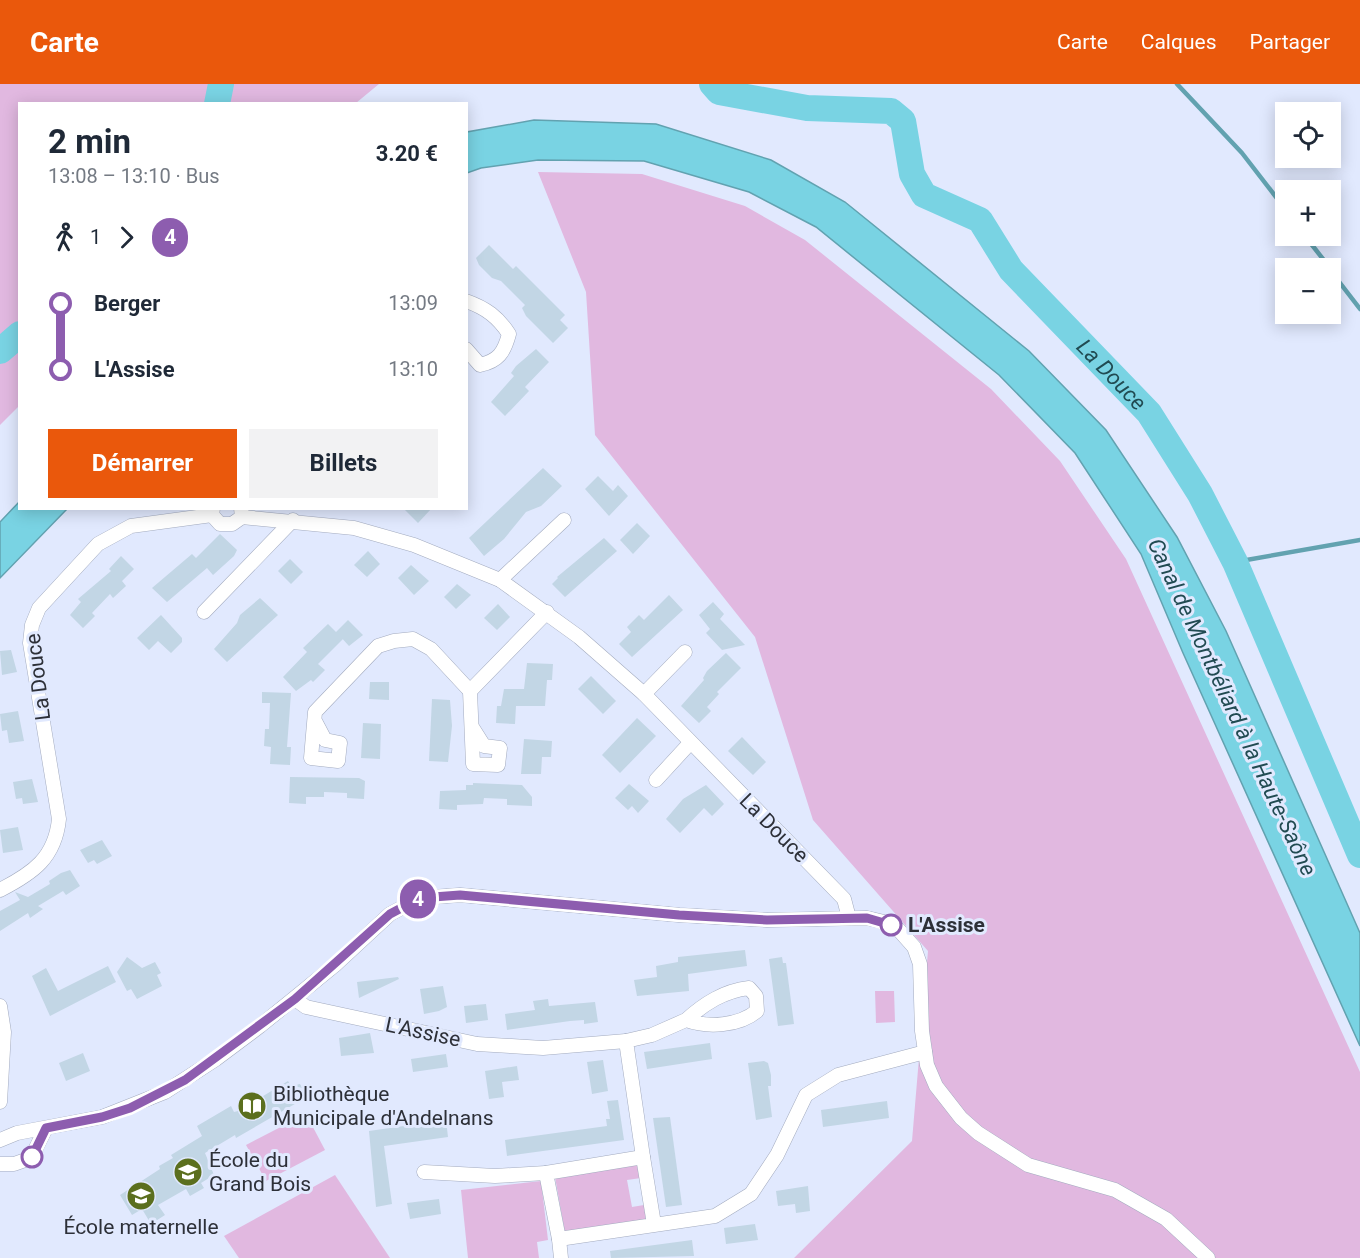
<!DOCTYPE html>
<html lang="fr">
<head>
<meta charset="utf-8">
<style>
	body { margin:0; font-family:Roboto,sans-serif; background:#f2f2f3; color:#1f2937; height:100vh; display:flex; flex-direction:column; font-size:22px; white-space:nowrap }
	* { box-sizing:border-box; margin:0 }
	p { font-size:20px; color:#747a83 }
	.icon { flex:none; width:33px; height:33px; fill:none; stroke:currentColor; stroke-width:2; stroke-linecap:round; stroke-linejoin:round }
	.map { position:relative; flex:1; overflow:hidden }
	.drawer { position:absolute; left:18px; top:18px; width:450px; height:408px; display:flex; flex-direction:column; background:#fff; border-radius:0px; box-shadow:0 3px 15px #0003 }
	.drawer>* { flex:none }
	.badge { padding:0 12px; border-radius:20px; font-size:21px; line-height:39px }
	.tools { position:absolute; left:1275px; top:18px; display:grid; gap:12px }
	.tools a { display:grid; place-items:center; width:66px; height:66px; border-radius:0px; background:#fff; box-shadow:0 3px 15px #0003; font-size:30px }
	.map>.badge { position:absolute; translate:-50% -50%; box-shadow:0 0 0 3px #fff }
	.legs { display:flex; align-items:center; gap:9px; height:66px; padding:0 30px; font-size:20px }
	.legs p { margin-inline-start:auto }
	.head { display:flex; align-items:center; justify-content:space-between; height:102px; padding:0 30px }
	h1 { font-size:33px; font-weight:700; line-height:45px }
	.primary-button { display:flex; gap:12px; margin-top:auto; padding:12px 30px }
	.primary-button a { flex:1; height:69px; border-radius:0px; background:#ea580c; color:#fff; font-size:24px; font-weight:700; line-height:69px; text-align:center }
	.primary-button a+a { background:#f2f2f3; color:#1f2937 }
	ul { padding:0 30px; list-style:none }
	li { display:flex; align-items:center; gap:21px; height:66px; font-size:22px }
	li i { display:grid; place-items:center; width:9px; height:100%; margin:0 8px; background:currentColor }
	li i::after { content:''; width:15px; height:15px; margin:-8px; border:4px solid; border-radius:50%; background:#fff }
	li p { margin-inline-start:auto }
	li:first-child i { background:linear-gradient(#0000 50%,currentColor 0) }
	li:last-child i { background:linear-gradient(currentColor 50%,#0000 0) }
	header { display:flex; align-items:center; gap:36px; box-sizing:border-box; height:84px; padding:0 30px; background:#ea580c; color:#fff }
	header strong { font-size:28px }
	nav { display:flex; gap:33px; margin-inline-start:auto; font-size:21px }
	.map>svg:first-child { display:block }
	.green { fill:#e1b8e0 }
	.water { fill:#79d3e3; stroke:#62a2b0; stroke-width:1.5 }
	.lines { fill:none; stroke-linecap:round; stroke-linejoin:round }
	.stream { stroke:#62a2b0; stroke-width:4.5 }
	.river { stroke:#79d3e3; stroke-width:26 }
	.building { fill:#c2d6e5 }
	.minor-casing { stroke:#a3abbf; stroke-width:15 }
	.minor { stroke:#fff; stroke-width:14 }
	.line-1-casing { stroke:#fff; stroke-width:14 }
	.line-1 { stroke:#8d5daf; stroke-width:9 }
	.stop-1-dot { fill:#fff; stroke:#8d5daf; stroke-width:3 }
	.labels { text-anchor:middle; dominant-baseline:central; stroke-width:6; stroke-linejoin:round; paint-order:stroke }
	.street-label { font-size:21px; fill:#2d3038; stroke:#e1e9fe }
	.stop-label { font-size:21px; font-weight:bold; fill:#2d3038; stroke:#e1e9fe; text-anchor:start }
	.poi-label { font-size:21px; fill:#2d3038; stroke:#e1e9fe; text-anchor:start }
	.water-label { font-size:22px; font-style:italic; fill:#214b52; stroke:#e1e9fe }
</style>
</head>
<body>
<header>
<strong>Carte</strong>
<nav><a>Carte</a><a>Calques</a><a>Partager</a></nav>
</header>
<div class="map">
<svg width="1360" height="1174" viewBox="0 0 1360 1174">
	<rect width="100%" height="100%" fill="#e1e9fe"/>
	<g class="green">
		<path d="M0,0H379L356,19L20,20L19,322L0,341Z"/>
		<path d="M538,88L642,90L745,122L805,156L991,305L1060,377L1126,475L1360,988V1174H794L912,1057L928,867L813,736L755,553L595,351L586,208Z"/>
		<path d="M875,907H894L895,938L876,939Z"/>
		<path d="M306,1030L325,1066L266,1097L246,1061Z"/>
		<path d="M639,1080L641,1094L627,1096L632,1123L644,1121L646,1136L565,1149L555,1093Z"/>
		<path d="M335,1091L390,1174H239L224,1152Z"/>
		<path d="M541,1097L548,1156L537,1158L539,1174H468L461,1106Z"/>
	</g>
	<g class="water">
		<path d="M534,36L656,40L771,76L845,118L1029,267L1106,346L1177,453L1226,547L1360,849V962L1183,569L1141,470L1075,369L999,291L816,143L749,108L644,77L538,76L481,84L467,89V48Z"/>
		<path d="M19,418L20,424L67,425L0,494V438Z"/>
	</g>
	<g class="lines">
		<g class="stream">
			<path d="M1177,0L1242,69L1286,126"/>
			<path d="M1305,152L1330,184"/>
			<path d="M1330,186L1360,225"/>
			<path d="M1235,478L1360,456"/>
		</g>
		<g class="river">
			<path id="s1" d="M712,0L719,8L807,24L891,27L903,37L912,90L924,111L980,136L1011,186L1149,329L1200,410L1235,478L1360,771"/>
			<path d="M217,20L221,0"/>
			<path d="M0,267L20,250"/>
		</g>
	</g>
	<g class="building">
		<path d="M489,161L513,185L516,182L565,231L560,236L568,244L553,259L526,232L522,224L525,221L501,197L492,194L479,181L476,174Z"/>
		<path d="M536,265L549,278L525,303L529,307L505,332L491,318L514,292L511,289L516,282Z"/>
		<path d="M543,384L562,402L541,422L526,428L504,455L484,472L469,454Z"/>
		<path d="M598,392L613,407L618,401L628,412L609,432L585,405Z"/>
		<path d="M403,424H432L418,439Z"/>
		<path d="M637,439L650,452L633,470L620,456Z"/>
		<path d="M220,450L237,466L234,472L213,491L207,484L167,518L152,504L192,470L196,474Z"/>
		<path d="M604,454L617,467L565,513L552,500L558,494L557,493Z"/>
		<path d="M368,467L380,480L367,493L354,481Z"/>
		<path d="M121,472L134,485L122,497L126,502L113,514L110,510L92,529L95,532L83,544L70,531L81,518L78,515L111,487L109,485Z"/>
		<path d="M290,475L303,488L291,500L278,487Z"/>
		<path d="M411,481L429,497L414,511L398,494Z"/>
		<path d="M457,500L471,511L456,525L444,513Z"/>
		<path d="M669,511L683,526L632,573L619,560L631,548L627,543L639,531L644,536Z"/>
		<path d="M260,514L278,531L227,578L214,565L237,539L240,531Z"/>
		<path d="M713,518L724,530L720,535L745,561L722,566L706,549L710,545L699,531Z"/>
		<path d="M498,520L510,533L497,546L484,534Z"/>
		<path d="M161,531L182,554V558L171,569L158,557L149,566L137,554Z"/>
		<path d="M348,536L363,551L349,562L339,551L343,555L318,580L325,586L313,598L311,596L296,607L283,593L307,568L303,564L328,540L336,548Z"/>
		<path d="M11,566L17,588L2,591L0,567Z"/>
		<path d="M726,569L741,584L717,608L719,610L707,623L711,627L699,639L681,622L704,596L703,594L707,587Z"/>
		<path d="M527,579L553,580L552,596H547L545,622H516L515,640L496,639L497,622H501L504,605H524Z"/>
		<path d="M591,592L616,617L603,630L578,605Z"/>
		<path d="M370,598H389V616L369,615Z"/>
		<path d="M262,608L291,609L287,663H291L290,681L270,680L271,663L264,662L265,645H269L270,619H262Z"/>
		<path d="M432,615L450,616L452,642L448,678L429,677Z"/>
		<path d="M18,627L24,657L9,659L7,646L2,647L0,630Z"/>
		<path d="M637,634L656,652L620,689L602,671Z"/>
		<path d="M363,639L381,640L380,675L361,674Z"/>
		<path d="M742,653L766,678L753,691L728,667Z"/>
		<path d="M524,655L552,657L551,673H542L541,690H521Z"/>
		<path d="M290,693L359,694L365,697L364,715L347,714V709L324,708V713H306V720L289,719Z"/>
		<path d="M32,695L38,718L23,720L22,714L16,715L13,698Z"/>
		<path d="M473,699L522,701L532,713V722L507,721V715L484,714L483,720L457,721V726L439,725L440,707L466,706V701H473Z"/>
		<path d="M629,700L649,717L638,729L632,722L628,726L615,714Z"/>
		<path d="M706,701L724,720L712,732L704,724L680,749L666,735L683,715Z"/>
		<path d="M18,743L23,766L3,769L0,746Z"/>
		<path d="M102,756L112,772L97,780L94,776L88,779L80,766Z"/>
		<path d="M70,786L80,802L66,811L63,807L38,822L43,825L30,834L28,829L0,847V827L20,816L15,808L28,813L50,800L49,797L61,789Z"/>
		<path d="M745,866L747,882L688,890L689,907L637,912L634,896L657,893L656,882L678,878V873Z"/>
		<path d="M127,873L142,884L155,878L161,889L157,891L162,902L137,915L131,905L127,907L117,888Z"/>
		<path d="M782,873L783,879H786L794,940L778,942L769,875Z"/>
		<path d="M108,882L116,898L50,932L32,892L46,884L58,907Z"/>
		<path d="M398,893L399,895L359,914L357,898Z"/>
		<path d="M443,902L447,923L439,927L424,930L420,905Z"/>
		<path d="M548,915L549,922L595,918L598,938L584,940V936L570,937L507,946L505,930L535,926L533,917Z"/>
		<path d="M486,920L488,936L466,939L464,922Z"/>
		<path d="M370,949L374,969L341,972L339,954Z"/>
		<path d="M710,959L712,975L647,985L644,968Z"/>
		<path d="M83,969L90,987L66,997L59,979Z"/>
		<path d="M446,970L448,983L413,988L411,975Z"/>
		<path d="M603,976L608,1007L592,1010L587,978Z"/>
		<path d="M764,977L768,979L771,991V1002H768L772,1033L756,1036L748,979Z"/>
		<path d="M517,982L519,996L502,998L504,1013L489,1015L485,987Z"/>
		<path d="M288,997L291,1002L300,1000L307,1013L236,1054L235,1051L205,1069L214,1091L201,1099L204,1104L190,1112L186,1105L158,1121L165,1131L151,1140L142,1125L132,1131L120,1111L160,1085L159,1082L173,1074L171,1071L202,1052L197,1042L231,1022L234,1028L238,1027Z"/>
		<path d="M618,1016L624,1056L507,1072L505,1056L607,1042L606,1035H610L607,1017Z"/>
		<path d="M887,1017L889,1034L823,1043L821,1026Z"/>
		<path d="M670,1033L682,1121L666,1123L653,1034Z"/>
		<path d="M446,1036L448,1053L384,1062L392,1120L376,1123L369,1047Z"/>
		<path d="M808,1102L810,1127L796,1129L795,1120L778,1122L776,1107Z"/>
		<path d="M439,1115L441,1130L410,1135L407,1119Z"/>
		<path d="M755,1140L758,1156L726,1160L724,1144Z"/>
		<path d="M692,1156L694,1172L611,1174L610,1167Z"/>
	</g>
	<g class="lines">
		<g class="minor-casing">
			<g id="minor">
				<path d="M466,217C486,224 498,233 509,250C504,269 498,277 480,281L466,265"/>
				<path d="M213,424L212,431L220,440H232L242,433L241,424"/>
				<path d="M242,433L354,444L414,461L500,496L579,553L644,610L844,815L849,834"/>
				<path d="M500,496L564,436"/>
				<path d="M204,528L293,436"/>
				<path d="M644,610L685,568"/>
				<path d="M315,637L325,656L340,659L338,677L311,674L315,628L378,562L394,557L413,555L431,565L470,607"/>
				<path d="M472,643L484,662L500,664L498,681L473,680L470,607L547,528"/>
				<path d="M656,696L690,659"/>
				<path d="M0,806C33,789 55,774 59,735L30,559L32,541L39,524L98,460L131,442L212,431"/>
				<path d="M295,915L306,923L477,960L543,964L626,957"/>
				<path d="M0,922L4,948L0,1018"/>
				<path d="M0,1056L17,1049L102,1033L165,1008L216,975L260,942L335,881L390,830L420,814L460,811L679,831L767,836L867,834L884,838L898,845L914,863L920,880L922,947L927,981L936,1002L961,1034L978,1049L1028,1081L1115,1106L1166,1135L1208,1174"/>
				<path d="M643,1073L626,957L652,951L686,936C708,944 739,942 757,927L756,912L749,904C724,907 705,919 686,936"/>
				<path d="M0,1080H14L31,1074L46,1044"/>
				<path d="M424,1088L495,1092L546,1089"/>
				<path d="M654,1140L643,1073L546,1089L559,1155L715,1132L751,1110L777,1071L806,1011L838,991L925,968"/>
				<path d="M559,1155L561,1174"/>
			</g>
		</g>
		<use href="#minor" class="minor"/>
	</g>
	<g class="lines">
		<g class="line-1-casing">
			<path id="line-1" d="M32,1073L46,1044L102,1033L130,1024L185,996L295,915L390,830L420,814L460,811L679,831L767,836L867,834L891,841"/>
		</g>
		<use href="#line-1" class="line-1"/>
	</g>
	<defs>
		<g id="library-disc" transform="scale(1.5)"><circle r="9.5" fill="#5b6f1e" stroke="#e1e9fe"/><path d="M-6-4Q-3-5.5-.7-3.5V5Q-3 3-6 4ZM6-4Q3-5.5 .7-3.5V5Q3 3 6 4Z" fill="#fff"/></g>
		<g id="school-disc" transform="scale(1.5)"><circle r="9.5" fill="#5b6f1e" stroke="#e1e9fe"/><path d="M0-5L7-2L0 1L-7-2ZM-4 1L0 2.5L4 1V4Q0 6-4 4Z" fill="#fff"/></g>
	</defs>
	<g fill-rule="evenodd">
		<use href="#library-disc" x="252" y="1022"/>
		<use href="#school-disc" x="188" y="1088"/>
		<use href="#school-disc" x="141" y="1112"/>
	</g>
	<g class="stop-1-dot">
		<circle cx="891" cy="841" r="10"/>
		<circle cx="32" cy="1073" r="10"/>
	</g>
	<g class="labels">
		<g class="street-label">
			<text transform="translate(38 593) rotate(-97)">La Douce</text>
			<text transform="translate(774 744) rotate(45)">La Douce</text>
			<text transform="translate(423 948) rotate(12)">L'Assise</text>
		</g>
		<g class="stop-label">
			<text x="908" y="841">L'Assise</text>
		</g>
		<g class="poi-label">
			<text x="273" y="1010">Bibliothèque<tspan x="273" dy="24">Municipale d'Andelnans</tspan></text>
			<text x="209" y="1076">École du<tspan x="209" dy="24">Grand Bois</tspan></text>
			<text x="141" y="1143" text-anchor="middle">École maternelle</text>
		</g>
		<g class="water-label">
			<text stroke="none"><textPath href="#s1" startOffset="543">La Douce</textPath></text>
			<text transform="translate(1232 623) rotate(65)">Canal de Montbéliard à la Haute-Saône</text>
		</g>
	</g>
</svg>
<div class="tools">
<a><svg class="icon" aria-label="locate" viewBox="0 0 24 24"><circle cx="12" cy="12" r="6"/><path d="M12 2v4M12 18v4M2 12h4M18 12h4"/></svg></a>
<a>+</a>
<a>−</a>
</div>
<b class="badge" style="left:418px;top:815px;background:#8d5daf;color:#fff">4</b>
<section class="drawer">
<div class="head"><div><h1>2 min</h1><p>13:08 – 13:10 · Bus</p></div><b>3.20 €</b></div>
<div class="legs"><svg class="icon" aria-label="walk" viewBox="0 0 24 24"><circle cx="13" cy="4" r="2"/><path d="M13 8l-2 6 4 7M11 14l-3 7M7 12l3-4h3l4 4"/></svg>1<svg class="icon" aria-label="forward" viewBox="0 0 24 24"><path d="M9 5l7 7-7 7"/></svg><b class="badge" style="background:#8d5daf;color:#fff">4</b></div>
<ul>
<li><i style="color:#8d5daf"></i><b>Berger</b><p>13:09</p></li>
<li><i style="color:#8d5daf"></i><b>L'Assise</b><p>13:10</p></li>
</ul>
<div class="primary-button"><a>Démarrer</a><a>Billets</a></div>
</section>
</div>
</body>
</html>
